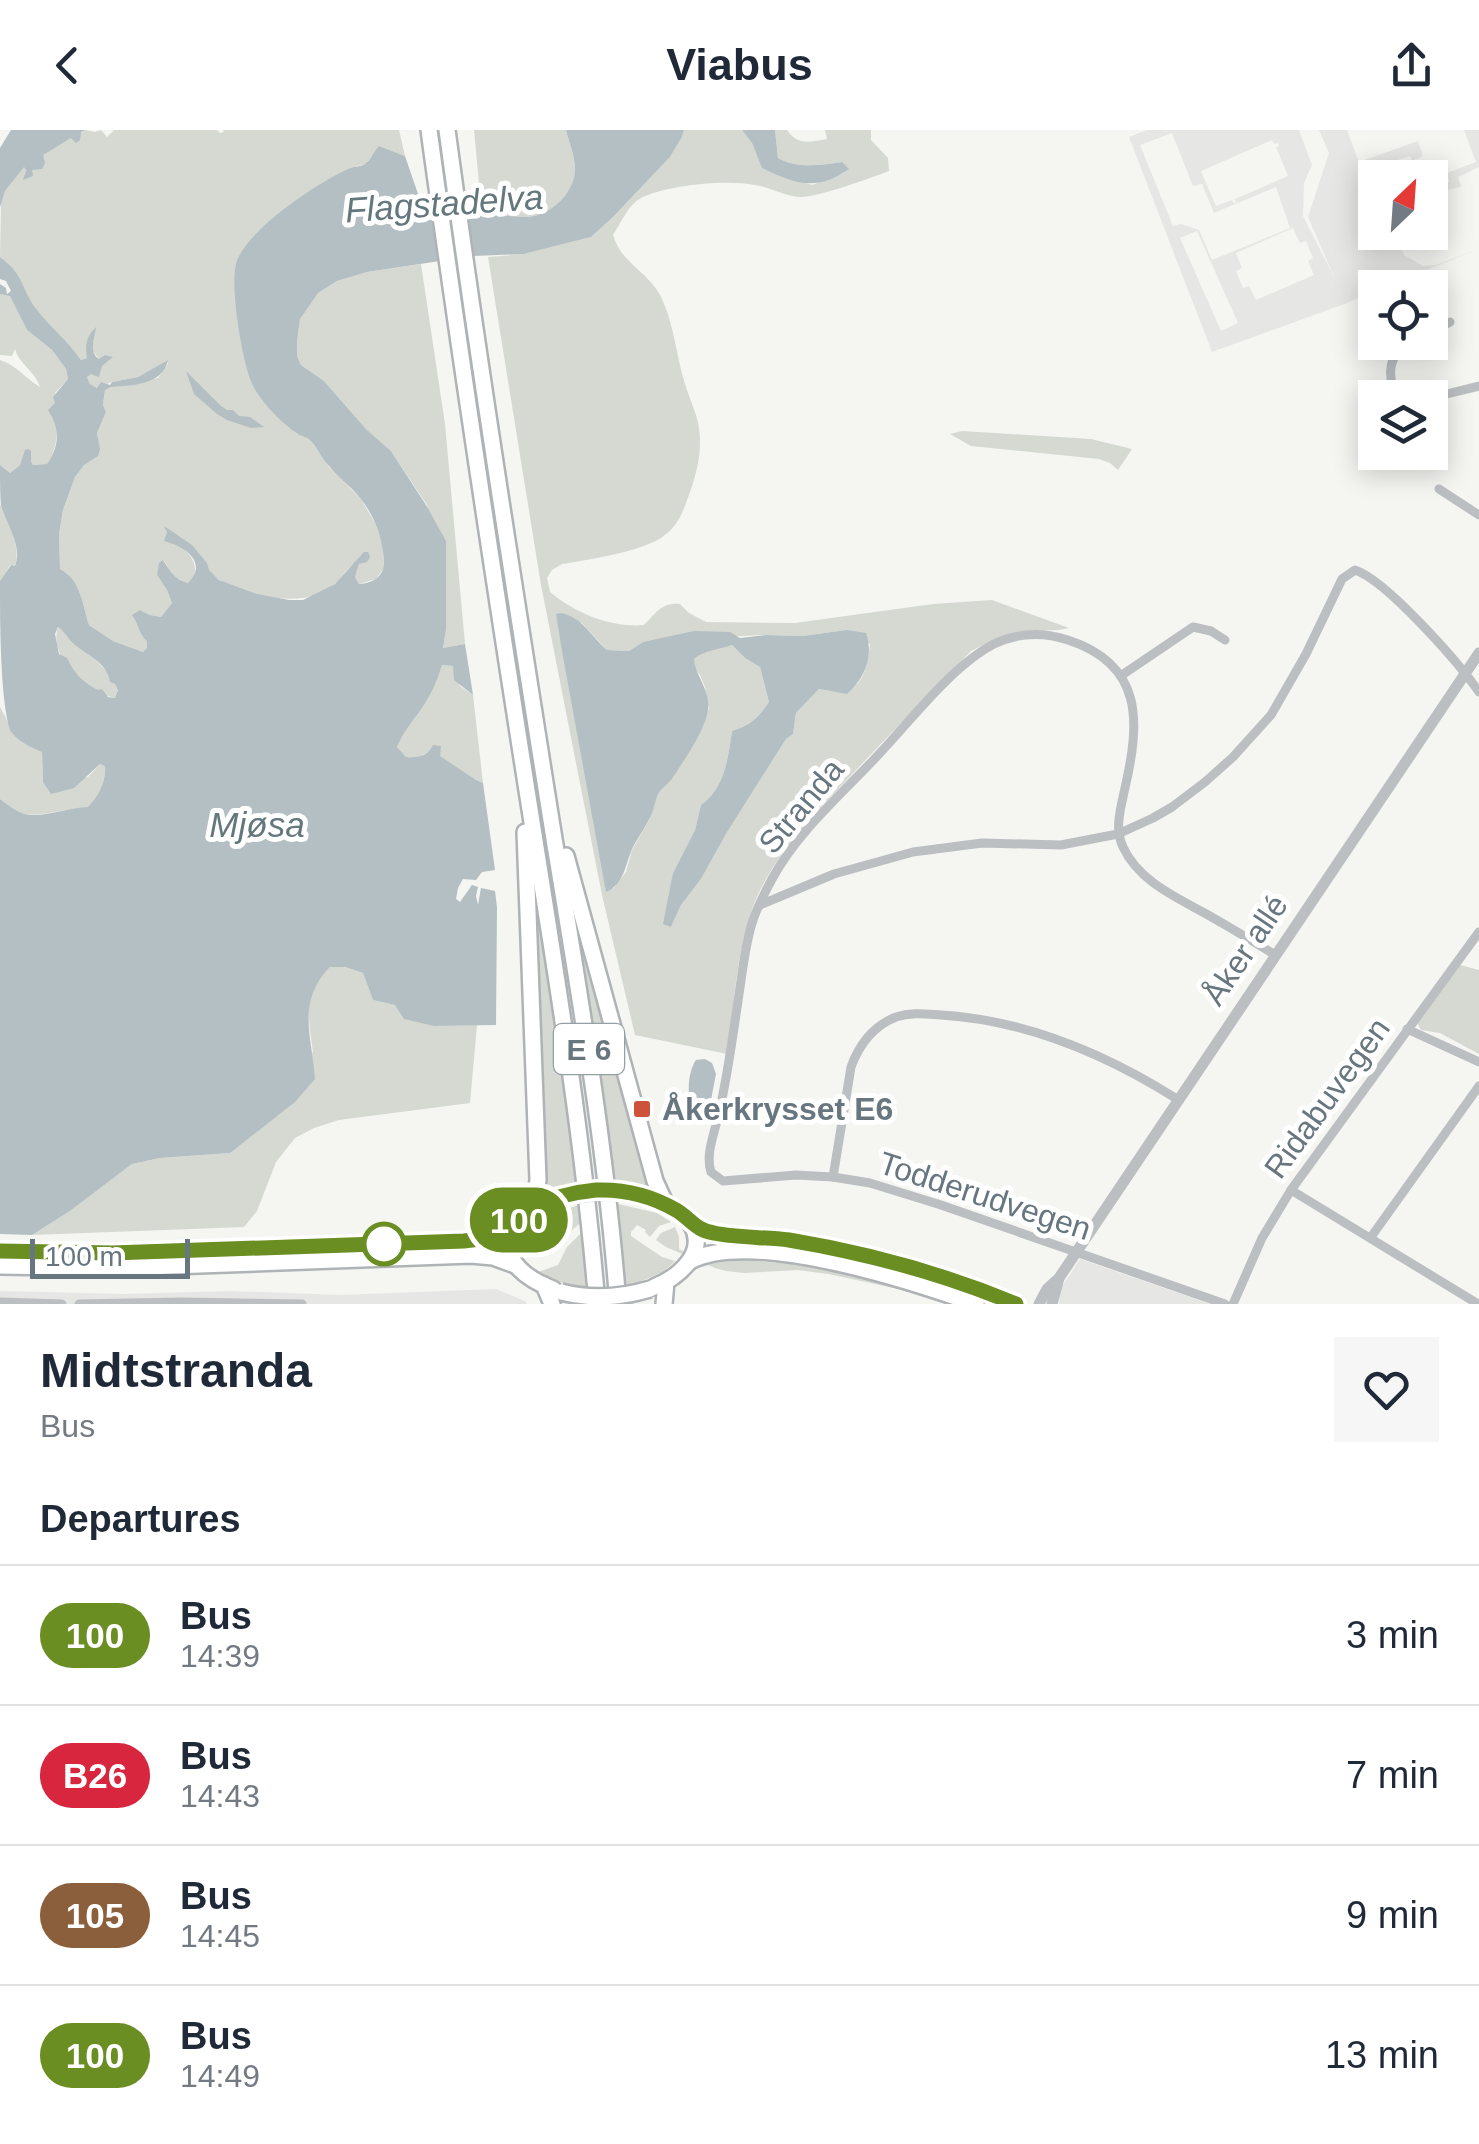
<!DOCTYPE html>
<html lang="en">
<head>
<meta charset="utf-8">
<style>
	body { margin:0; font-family:Helvetica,sans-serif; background:#f6f6f7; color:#1f2937; height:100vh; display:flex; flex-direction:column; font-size:38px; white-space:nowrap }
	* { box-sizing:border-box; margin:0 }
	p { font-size:32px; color:#747a83 }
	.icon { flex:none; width:55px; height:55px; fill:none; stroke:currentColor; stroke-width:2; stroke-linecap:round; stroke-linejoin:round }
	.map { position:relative; height:1174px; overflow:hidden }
	.panel { display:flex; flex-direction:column; background:#fff; flex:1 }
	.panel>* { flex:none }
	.badge { padding:0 20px; border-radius:32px; font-size:35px; line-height:65px }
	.needle { width:65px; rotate:25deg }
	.fabs { position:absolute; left:1358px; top:30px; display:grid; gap:20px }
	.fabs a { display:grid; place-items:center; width:90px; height:90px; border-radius:0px; background:#fff; box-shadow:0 5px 25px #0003; font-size:50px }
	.scale { position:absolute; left:30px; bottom:25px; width:160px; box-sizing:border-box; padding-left:10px; border:5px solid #68777f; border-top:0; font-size:28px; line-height:35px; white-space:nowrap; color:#68777f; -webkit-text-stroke:8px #fff; paint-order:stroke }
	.map>.badge { position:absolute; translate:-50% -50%; box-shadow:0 0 0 5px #fff }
	h2 { padding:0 40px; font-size:38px; line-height:90px }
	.round { display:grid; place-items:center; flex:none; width:105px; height:105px; border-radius:0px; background:#f6f6f7 }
	.summary { display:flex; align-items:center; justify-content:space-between; height:170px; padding:0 40px }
	h1 { font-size:48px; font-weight:700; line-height:75px }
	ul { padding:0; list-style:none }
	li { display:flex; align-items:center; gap:30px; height:140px; padding:0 40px; border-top:2px solid #e0e1e3 }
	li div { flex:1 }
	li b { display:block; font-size:38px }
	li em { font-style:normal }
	li .badge { min-width:110px; font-weight:700; text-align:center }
	header { display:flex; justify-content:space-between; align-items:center; height:130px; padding:0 40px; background:#fff; font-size:45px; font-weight:700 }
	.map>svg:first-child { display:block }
	.built { fill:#e6e6e5; fill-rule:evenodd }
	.green { fill:#d5d9d2; fill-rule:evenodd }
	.water { fill:#b3bfc2; fill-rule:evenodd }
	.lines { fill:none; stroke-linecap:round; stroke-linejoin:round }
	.trunk-casing { stroke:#afb3b5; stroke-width:20 }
	.motorway-casing { stroke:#afb3b5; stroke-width:20 }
	.minor { stroke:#bbbfc2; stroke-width:9 }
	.tertiary { stroke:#bbbfc2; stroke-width:11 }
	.trunk { stroke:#fff; stroke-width:15 }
	.motorway { stroke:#fff; stroke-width:15 }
	.trunk-bridge-casing { stroke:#afb3b5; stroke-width:20; stroke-linecap:butt }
	.trunk-bridge { stroke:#fff; stroke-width:15 }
	.line-casing { stroke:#fff; stroke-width:22 }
	.line { stroke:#6b8e23; stroke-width:15 }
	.poi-dot { fill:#cd523a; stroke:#fff; stroke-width:4 }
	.stop-dot { fill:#fff; stroke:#6b8e23; stroke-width:5 }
	.labels { text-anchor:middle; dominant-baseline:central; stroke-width:10; stroke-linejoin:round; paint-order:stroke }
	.shield { fill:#fff; stroke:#95a0a5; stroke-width:2.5 }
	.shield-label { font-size:30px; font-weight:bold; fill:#68777f }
	.street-label { font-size:32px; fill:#68777f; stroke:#fff }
	.poi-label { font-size:32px; font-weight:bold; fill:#68777f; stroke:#fff; text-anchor:start }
	.water-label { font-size:35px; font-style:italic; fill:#63777c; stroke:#fff }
</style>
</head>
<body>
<header><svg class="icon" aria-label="back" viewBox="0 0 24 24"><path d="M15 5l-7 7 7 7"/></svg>Viabus<svg class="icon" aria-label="share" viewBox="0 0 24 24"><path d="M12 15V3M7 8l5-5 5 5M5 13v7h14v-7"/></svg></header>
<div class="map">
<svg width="1479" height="1174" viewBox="0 0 1479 1174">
	<rect width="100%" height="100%" fill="#f5f5f2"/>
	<g class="built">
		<path d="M1147,0H1299L1312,35L1304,53L1303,86L1335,149L1308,87L1329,23L1319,0H1347L1359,32L1418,11L1423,26L1414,30L1421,47H1418L1410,26L1361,42L1375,62V102L1394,103L1404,125L1423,136L1436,135L1479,119L1384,157L1375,158V161L1347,173L1212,222L1129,7ZM1172,3L1193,56L1202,54L1214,83L1276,57L1290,98L1212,130L1199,100L1181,94L1173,96L1140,15ZM1272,10L1274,14L1278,13L1279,16L1276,17L1288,46L1235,69L1236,73H1234L1232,70L1216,76L1201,41ZM1293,98L1300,113L1306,111L1313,128L1308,131L1314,145L1256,170L1249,156L1243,158L1236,141L1242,138L1236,123ZM1197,101L1238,193L1221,201L1180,108Z"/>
		<path d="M1464,0H1479V37L1458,47L1461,57L1430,64V59L1449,52L1447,43L1476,32Z"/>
		<path d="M1080,1129L1210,1174H1059L1061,1158Z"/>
		<path d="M496,1159L525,1171L527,1174H0V1161L124,1164L232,1161L340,1165Z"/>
	</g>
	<g class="green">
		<path d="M86,0L95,2L101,0L107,7L114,0H217L220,3L224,2L223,0H399L405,26L379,16L366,34L350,38L332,49L257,102L237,176L244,225L251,252L272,280L296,303L310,309L329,337L361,369L375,393L383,414L384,438L376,449L359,454L355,447L359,434C346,436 345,445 336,453C330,458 322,462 315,465C290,475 239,464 217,448C202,436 196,418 180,407L178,415C192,423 202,440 189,453C175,450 170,442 164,430L157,445L167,460L172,473L161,487L150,485L140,480L137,491L147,510V519L143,522L113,511L89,495C82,474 81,450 60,439L59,404L63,380L75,347L98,313L97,303L106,282L103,275L105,260L111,257L158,248L168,234L167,231L138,247L112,252L97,258L90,254L87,247L99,229L92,220L95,199L87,228L81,230C68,212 51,198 37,181C22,161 22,142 0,127L1,72L5,61L24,36L26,40L24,45L46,21Z"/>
		<path d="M474,0H566C569,12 575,27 575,40C575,63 550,86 527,87C516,87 505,85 494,85L480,64Z"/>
		<path d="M684,0H742L752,13L763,38L812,55L844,43L842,32C820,35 798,39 778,28L775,0H787C798,16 810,12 827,9L825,0H871V10L888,28L889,41C870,48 819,67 800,67C785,66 769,57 755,55C727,49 666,55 641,68C628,75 621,93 613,105C621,133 646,140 660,165C674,192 676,225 685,254C689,268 697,283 699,298C702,319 698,339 691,359C685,376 680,394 665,405C646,421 587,430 562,434L552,440L547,448L550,462C575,483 611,498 644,495C656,483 662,472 680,474L689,483L706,492L795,493L933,474L992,470L1069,498C1054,502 1041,499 1026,501C1006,503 989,512 971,521C933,560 895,599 858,638C818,681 773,723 752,779C736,825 734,876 727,924L635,905L602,765L541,455L488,127L524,124L591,107L613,87L670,27L682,7ZM581,492L607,520L629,521L643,512L654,510L766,505L803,506L846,500L870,514C866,548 859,569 819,559L796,583L793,604L786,609L726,704L701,749L681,775L671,797L673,743L695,700L701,675C725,658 728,628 732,601C751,595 758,588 769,572L760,537L745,528L732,515C719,520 705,520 694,529V537L700,545L705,557L709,578L704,595L658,663L649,690L632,720L626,742L613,759Z"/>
		<path d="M421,134L445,294L465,514L443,518L446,500L445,457L427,375L391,321L366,299L324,251L301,235L297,226V212L300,189L307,176L318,163L337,151L367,142Z"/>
		<path d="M0,164L10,165L27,200L52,220L66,239L68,249L55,263C56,289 62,312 47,334L33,335L31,331L20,335L10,343L0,335V230C16,235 25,248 40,257C35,241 19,234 15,219L12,226L0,225Z"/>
		<path d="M962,301L1091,309L1132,319L1118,340L1110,333L1099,329L971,316L950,304Z"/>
		<path d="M0,374C9,390 21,418 15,436L10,435L0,452Z"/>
		<path d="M58,497C66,501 67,508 74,513C93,527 109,539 118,560L115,568C87,562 48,528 58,497Z"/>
		<path d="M442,535L453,536L460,556L473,565L483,653L476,650L430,621L417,628L406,627L397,617C403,603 411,593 420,581C430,567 437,551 442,535Z"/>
		<path d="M0,577C15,603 10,609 42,621L43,652L88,647L100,634L105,635C106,651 99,665 89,677C70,677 36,689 22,683C14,680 7,674 0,669Z"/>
		<path d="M532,758L534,759L579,1055L569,1058L551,1057L545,1052Z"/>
		<path d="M573,770L650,1056L648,1059L616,1054L589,866Z"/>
		<path d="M1460,835L1479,840V924L1440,903L1421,900L1417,893Z"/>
		<path d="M330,837H345L363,843L373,870L395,875L434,896L477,895L470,973L339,990L314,998L295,1008L276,1032L257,1081L244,1097L32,1105L70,1081L132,1034L160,1028L230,1023L313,922C308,886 303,865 330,837Z"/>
		<path d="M582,1074L583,1091L572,1100L558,1116L531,1097L548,1085Z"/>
		<path d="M618,1074L657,1083L671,1092L659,1096L650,1107L645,1102L646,1100L637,1095L631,1102V1106L662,1127L675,1131L663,1142L632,1155L634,1174H626Z"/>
		<path d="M675,1097L679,1107V1119L710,1134L738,1130L808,1135L858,1144L958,1174H945L903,1160L828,1144L798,1140L744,1143L726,1141L715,1138L666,1117L656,1110L661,1103Z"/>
		<path d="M582,1102L588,1159L569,1156L538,1142L558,1135L567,1117Z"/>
	</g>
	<g class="water">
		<path d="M11,0H86L81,2L80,10L76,13L71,8L43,25L45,33L42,39L32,40L33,46L23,50L26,40L24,37L5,61L0,77V18Z"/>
		<path d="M566,0H684L682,7L670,27L613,87L591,107L524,124L473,126L367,142L337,151L318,163L300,189L297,212V226L301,235L324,251L366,299L391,321L426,375L446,411V500L443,518L465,514L473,565L454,550L453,536L442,535C437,552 430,567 420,581C411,593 403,603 397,617L406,627C418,628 428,626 433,615L441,616L440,626L476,650L483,653L495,740L482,742L476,750L463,749L458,758L456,769L460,772L472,755L478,757L476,766L478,775L481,758L495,761L497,777L496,895L434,896L404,889L395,875L373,870L363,843L345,837H330C296,872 312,906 315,949L295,972L230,1023L160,1028L132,1034L70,1081L32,1105L0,1104V669C7,674 14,680 22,683C38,690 69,677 88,677C99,666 106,651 105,636L100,634L74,658L51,664L43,652L42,622C30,617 17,611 10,600C0,570 0,488 0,451L11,435L15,436C23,416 6,393 1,375C0,363 0,347 0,335L10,343L20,335L25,320L28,319L31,321V331L33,335L47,334C60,315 60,299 48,280L55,273L53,267L68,249L66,239L52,220L27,200L10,166L0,164V154L6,158L7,164L11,161L6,151L0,149V127C25,145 21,160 37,180C51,198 68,211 81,230L87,228C85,215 86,207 96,197C95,208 88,222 99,229L105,225L113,227L102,236L99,247L91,244L87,247L90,254L97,258L101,252L110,255L112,252L138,247L168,230C163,255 133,255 111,257L105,260L103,275L106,282L97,303L100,319L98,326L84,335L75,347L63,380L59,404L60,439C81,450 82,473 89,495L113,511L143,522L147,518V511C138,503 139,494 132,485L140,480L150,485L161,487L172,473L167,460L157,445L159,433L163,430C170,441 175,450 188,453C209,432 184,416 164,411L167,402L164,396L192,415L207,433L209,440L219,450L257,464L289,470H303L335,454L364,422H368L370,427L367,432L359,434L355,447L359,454C373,453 384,447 384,432C383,409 375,387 361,369C352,357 338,348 329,336C322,329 318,319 311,311C306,306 305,308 298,304C282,294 260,271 252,254C242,231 230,158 236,134C245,100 319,52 350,38C355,36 361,37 365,34C370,31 374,21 379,16L405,26L418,64L427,70L477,62L494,85C505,85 516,87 527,87C550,86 575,63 575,39C575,27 569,12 566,0ZM58,497C63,500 66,505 69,509C82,524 107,530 110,552L115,554L118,560L115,568L108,567L102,559L98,560C82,552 74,543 67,528L59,524L55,504Z"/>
		<path d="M742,0H775L778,28C798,39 820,35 842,32L849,39C816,62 796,54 762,38L752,13Z"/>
		<path d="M186,241L221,276L227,280H233L239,286L250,287L264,297L251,298L227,290L217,284L194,264Z"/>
		<path d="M561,483C582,487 591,506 607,520L629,521L643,512L694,501L730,502L740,508L766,505L803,506L846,500L866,503C874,526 865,548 847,564L819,559L796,583L793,604L786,609L726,704L701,749L681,775L671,797L663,794L673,743L695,700L701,675C725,658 728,628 732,601C751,595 758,588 769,572L760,537L745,528L732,515C719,520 705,520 694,529C695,546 711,560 708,580C706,599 682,634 671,650C668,654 663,657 660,661C656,666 655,676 652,683C647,695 639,706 633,717C625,734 625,754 606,762L562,521L556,484Z"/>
		<path d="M705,929L712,933L716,944L709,980L703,984L695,983C686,970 687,943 696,930Z"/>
	</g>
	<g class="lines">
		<g class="trunk-casing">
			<g id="trunk">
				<path d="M693,1096L716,1104L785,1110L876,1128L947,1148L1016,1174"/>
				<path d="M0,1121L112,1123L464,1111L491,1107L513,1098"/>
				<path d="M690,1131C753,1099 911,1151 976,1174"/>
				<path d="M0,1136L116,1138L471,1125L493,1127L515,1135"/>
				<path d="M654,1157C677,1148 709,1123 691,1094C684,1082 668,1076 657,1070"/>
				<path d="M553,1159C492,1136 495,1092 554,1069"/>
			</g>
		</g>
		<g class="motorway-casing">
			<g id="motorway">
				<path d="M429,0C458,212 490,424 523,635C551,814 582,993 597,1174"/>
				<path d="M447,0C477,222 512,444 547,665C574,835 605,1003 618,1174"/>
				<path d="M525,702L538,1050L536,1064L530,1079"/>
				<path d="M566,726L655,1051L666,1075"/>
				<path d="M544,1155L552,1174"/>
				<path d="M664,1174L666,1152"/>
			</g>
		</g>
		<g class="minor">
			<path d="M1430,203L1450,192"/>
			<path d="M1396,268C1387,243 1387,225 1412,212"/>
			<path d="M1430,268L1479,256"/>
			<path d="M1439,359L1479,385"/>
			<path d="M1122,545L1193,497L1211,501L1225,510"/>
			<path d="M760,775L834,744L913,722L982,713L1061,715L1118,704L1153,688L1172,677L1205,652L1233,627L1271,585L1306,524L1342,449L1355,440C1386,450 1459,533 1479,562"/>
			<path d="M1407,899L1479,932"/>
			<path d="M833,1047L851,937C859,915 873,896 896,887C911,882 925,884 941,885C1025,890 1107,925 1177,969"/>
			<path d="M1291,1060L1478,1174"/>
			<path d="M1371,1107L1479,956"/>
			<path d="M0,1172L62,1174"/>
			<path d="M79,1174L180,1172L302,1174"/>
			<path d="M1225,1174L941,1075L870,1053L833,1047L796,1045L723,1051L711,1042C705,1024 715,1002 719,983C728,944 733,904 739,864C743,839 745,814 753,790C758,776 765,762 772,749C798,701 843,663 880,623C912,589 953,535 994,514C1017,503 1043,502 1068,510C1144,535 1140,592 1125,658C1121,677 1114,699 1123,717C1139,752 1178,768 1210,786C1232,799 1253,811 1275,825"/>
			<path d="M1233,1174L1262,1108L1291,1060L1479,802"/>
		</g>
		<g class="tertiary">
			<path d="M1039,1174L1047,1159L1059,1148L1479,523"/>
			<path d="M1052,1174L1059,1148"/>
		</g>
		<use href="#trunk" class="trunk"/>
		<use href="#motorway" class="motorway"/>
		<g class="trunk-bridge-casing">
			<g id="trunk-bridge">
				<path d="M554,1069C585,1060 615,1057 646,1067"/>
				<path d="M561,1162C592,1170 620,1168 650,1159"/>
			</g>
		</g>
		<use href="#trunk-bridge" class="trunk-bridge"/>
	</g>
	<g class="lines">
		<g class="line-casing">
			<path id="line" d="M0,1121L112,1123L464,1111C481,1109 501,1107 514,1096C520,1090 524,1084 530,1079C548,1068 575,1062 596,1060C624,1059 652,1066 676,1080C691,1089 695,1100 714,1103C738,1108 765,1107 789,1110C867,1123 944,1144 1016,1174"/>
		</g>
		<use href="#line" class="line"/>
	</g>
	<rect class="poi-dot" x="632" y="969" width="20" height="20" rx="5"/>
	<circle class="stop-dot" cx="384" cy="1114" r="20"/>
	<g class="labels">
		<rect class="shield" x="554" y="894" width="70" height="50" rx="8"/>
		<g class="shield-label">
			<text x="589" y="919">E 6</text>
		</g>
		<g class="street-label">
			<text transform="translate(801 676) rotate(-50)">Stranda</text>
			<text transform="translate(1245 820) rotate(-56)">Åker allé</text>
			<text transform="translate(1327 968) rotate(-54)">Ridabuvegen</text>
			<text transform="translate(985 1066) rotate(18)">Todderudvegen</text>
		</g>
		<g class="poi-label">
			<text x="662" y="979">Åkerkrysset E6</text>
		</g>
		<g class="water-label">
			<text transform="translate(444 73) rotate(-4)">Flagstadelva</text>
			<text x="257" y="694">Mjøsa</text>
		</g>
	</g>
</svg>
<div class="fabs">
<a><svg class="needle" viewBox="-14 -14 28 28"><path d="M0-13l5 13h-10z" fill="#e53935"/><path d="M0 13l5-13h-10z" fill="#747a83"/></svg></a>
<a><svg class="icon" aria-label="locate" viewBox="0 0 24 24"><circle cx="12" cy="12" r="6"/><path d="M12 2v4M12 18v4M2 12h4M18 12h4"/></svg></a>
<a><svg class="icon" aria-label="layers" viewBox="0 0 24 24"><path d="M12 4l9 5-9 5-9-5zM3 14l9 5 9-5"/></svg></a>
</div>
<div class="scale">100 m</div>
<b class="badge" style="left:519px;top:1090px;background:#6b8e23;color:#fff">100</b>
</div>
<section class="panel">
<div class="summary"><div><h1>Midtstranda</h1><p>Bus</p></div><a class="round"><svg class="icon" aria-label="heart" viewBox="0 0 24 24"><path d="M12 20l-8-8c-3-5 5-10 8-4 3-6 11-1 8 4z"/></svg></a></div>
<h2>Departures</h2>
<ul>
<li><span class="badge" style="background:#6b8e23;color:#fff">100</span><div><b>Bus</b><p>14:39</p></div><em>3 min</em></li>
<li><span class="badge" style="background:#d7263d;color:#fff">B26</span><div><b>Bus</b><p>14:43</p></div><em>7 min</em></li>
<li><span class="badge" style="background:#8b5e3c;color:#fff">105</span><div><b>Bus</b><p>14:45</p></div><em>9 min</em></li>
<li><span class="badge" style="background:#6b8e23;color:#fff">100</span><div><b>Bus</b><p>14:49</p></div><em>13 min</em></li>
</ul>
</section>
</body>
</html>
